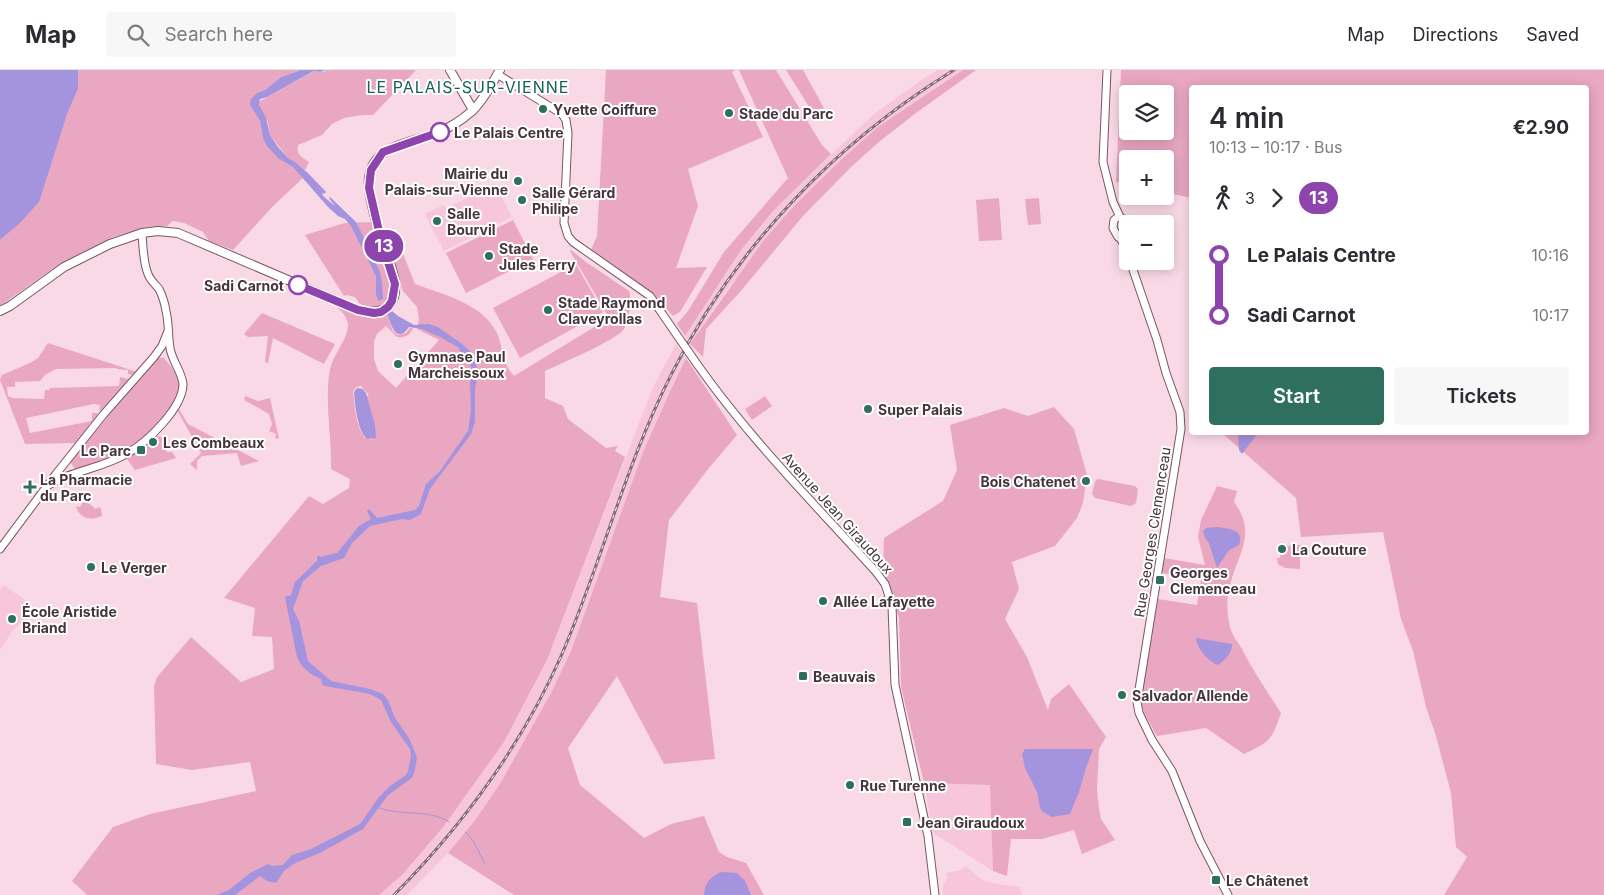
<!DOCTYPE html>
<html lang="en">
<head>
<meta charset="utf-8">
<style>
	body { margin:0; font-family:Inter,sans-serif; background:#f7f7f7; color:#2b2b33; height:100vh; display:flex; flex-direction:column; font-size:19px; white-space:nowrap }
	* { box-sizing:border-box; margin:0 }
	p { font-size:16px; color:#7c7c81 }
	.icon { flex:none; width:28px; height:28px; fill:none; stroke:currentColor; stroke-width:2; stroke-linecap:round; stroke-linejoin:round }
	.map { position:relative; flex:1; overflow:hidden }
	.details { position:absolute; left:1189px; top:15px; width:400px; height:350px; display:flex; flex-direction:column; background:#fff; border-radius:5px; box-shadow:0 2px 12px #0003 }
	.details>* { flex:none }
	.badge { padding:0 10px; border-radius:16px; font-size:18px; line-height:32px }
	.buttons { position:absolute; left:1119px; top:15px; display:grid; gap:10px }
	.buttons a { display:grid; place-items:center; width:55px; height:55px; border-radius:5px; background:#fff; box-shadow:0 2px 12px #0003; font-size:25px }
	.map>.badge { position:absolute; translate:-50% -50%; box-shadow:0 0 0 2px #fff }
	.legs { display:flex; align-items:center; gap:8px; height:55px; padding:0 20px; font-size:16px }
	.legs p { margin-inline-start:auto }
	.summary { display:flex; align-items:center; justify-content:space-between; height:85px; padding:0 20px }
	h1 { font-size:28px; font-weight:600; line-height:38px }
	.primary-button { display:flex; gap:10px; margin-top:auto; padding:10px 20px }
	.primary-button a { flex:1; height:58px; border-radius:5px; background:#2f6f5e; color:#fff; font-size:20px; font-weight:600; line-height:58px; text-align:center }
	.primary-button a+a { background:#f7f7f7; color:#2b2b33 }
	ul { padding:0 20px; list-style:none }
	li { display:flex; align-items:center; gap:18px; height:60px; font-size:19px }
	li i { display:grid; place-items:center; width:8px; height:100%; margin:0 6px; background:currentColor }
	li i::after { content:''; width:12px; height:12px; margin:-6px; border:4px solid; border-radius:50%; background:#fff }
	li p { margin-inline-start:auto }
	li:first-child i { background:linear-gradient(#0000 50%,currentColor 0) }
	li:last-child i { background:linear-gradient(currentColor 50%,#0000 0) }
	header { display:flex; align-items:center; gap:30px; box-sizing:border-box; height:70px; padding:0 25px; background:#fff; border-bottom:1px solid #e1e1e2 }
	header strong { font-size:24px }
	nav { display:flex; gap:28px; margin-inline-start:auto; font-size:18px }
	.search { width:350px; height:45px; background:#f7f7f7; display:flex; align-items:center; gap:12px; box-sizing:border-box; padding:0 18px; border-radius:5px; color:#7c7c81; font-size:19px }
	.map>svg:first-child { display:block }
	.built { fill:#f8c6da }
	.green { fill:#e9a7c2; fill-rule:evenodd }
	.water { fill:#a394dd }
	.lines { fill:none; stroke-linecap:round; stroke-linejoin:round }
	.stream { stroke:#a394dd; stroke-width:1 }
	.tertiary-casing { stroke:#795664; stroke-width:9 }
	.secondary-casing { stroke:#795664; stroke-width:10 }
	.tertiary { stroke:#fff; stroke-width:7 }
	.secondary { stroke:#fff; stroke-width:8 }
	.rail-casing { stroke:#846e76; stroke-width:3 }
	.rail { stroke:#fff; stroke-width:1; stroke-dasharray:4; stroke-linecap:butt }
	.tertiary-bridge-casing { stroke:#795664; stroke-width:9; stroke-linecap:butt }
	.tertiary-bridge { stroke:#fff; stroke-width:7 }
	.line-1-casing { stroke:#fff; stroke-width:11 }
	.line-1 { stroke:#8e44ad; stroke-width:8 }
	.poi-dot { fill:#2f6f5e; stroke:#fff; stroke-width:2 }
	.stop-1-dot { fill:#fff; stroke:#8e44ad; stroke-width:2.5 }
	.labels { text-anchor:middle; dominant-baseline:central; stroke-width:4; stroke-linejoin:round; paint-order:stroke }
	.poi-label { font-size:14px; font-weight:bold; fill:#45353b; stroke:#fff; text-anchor:start }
	.stop-label { font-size:14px; font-weight:bold; fill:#45353b; stroke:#fff; text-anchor:start }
	.street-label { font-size:14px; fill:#45353b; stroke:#fff }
	.quarter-label { font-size:16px; letter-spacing:1px; fill:#156452; stroke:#fff }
</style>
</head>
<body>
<header>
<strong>Map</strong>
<div class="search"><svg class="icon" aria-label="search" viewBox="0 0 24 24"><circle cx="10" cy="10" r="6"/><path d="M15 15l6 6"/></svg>Search here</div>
<nav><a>Map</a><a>Directions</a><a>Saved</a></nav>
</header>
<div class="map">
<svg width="1604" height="825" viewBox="0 0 1604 825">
	<rect width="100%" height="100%" fill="#fad9e6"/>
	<g class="built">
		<path d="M938,0H963L878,57L728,218L690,274L685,266L741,180L773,141L802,112L873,45L921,10Z"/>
		<path d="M495,114L512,147L444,181L425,144L443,135L447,138Z"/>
		<path d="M676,274L686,288L667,328L643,382L571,581L551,623L501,712L476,749L448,783L407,825H379L404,803L444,756L504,672L547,590L653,317Z"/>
		<path d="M3,515L33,535L26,540L29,544L11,563L0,580V521Z"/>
		<path d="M924,713L991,715L993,801L933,763Z"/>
		<path d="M965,796L984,811L1003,815L1020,817L1022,825H943V815L947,809L946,803L961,800Z"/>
	</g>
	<g class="green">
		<path d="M78,0H301L281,7L265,20L257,23L250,35L260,51L263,68L279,89L293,97L304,107L273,136L233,180L209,171L203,162L184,153L173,151L167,156L147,157L113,167L52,199L0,236V170L18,155L78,19Z"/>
		<path d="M334,0H416L373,45H363L344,48L332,54L322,65L298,75C296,84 301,87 309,92L305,100L288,88L270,65L268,53L258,32L315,1L321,2Z"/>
		<path d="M606,0H735L732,2L763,67L688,99L698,136L676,198L707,197L680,242L673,246L655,226L590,182L597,166Z"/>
		<path d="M739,0H776L822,75L831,84L773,141L741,180L685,266L677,254L688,241L724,182L788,108Z"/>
		<path d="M786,0H803L824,38L813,43Z"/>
		<path d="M963,0H976L916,43L880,71L851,97L803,146L740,222L706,259L703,287L690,274L764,170L796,134L842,89L878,57Z"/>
		<path d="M1121,0H1604V825H1444L1467,787L1456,777L1451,723L1436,666L1426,637L1413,581L1401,549L1383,462L1301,467L1296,428L1222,363L1586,362V18H1191V128L1165,122V89H1128L1127,114L1116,112ZM1128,24H1165V61H1128Z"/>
		<path d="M999,128L1002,170L979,171L976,130Z"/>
		<path d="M1039,128L1041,154L1028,155L1025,129Z"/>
		<path d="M513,150L533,189L466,223L446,183Z"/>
		<path d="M373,152L392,216L389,229L378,237H366L360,234L355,227L346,225L344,226L305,165L345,153Z"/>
		<path d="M393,158L415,214C444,225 482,233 497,263C504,279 501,292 514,306L609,248L570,181L571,180L586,192L629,221C632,231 629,250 624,259C617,270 560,294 545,301V328L563,336L568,349L606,378L618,376L615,381L625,387L547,590L504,672L444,756L404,803L379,825H87L72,811L113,757L150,744L256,721L250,692L192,700L156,694L154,616L157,607L191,567L241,612L274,599L272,567L252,566L255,538L224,528L309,426L323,434L349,418L350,409L331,399C332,366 324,332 330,299C333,284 347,271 348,256C348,247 341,240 334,235C351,242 367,250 386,243L393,261L398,265L406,263L410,258H413C410,266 404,268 397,267L386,256L377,264L374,271V289L378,301L396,318L439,270L417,259L419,249L417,237L403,221L384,166ZM361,316L369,325L367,326L373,369L365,368C355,355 355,336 353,321L356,317Z"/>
		<path d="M576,194L603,242L520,288L493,238Z"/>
		<path d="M262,243L335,274L324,294L273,268L268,293L265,292L268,266L248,267L244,264Z"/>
		<path d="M48,273L137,302L133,305L128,304V300L117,299L116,298L56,299L45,305L40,311L15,312V317H7L8,326L12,328L44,329L45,320H49L50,318L119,316L120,307L129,309L101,340H99L100,335L94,334L26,348L30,363L92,351V343H97L98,344L75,373L25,374L0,310L2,305L30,293L38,288Z"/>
		<path d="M158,287L164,288C169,294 177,303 179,310C184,331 148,366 132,377C116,389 93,393 75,399L70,392Z"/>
		<path d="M686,288L737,365L709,398L669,450L660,527L697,533L715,689L664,694L617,606L568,678L580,715L644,768L671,754L704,746L719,782L727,787L746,793L764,825H514L448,783L476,749L501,712L551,623L571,581L643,382L667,328Z"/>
		<path d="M245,326L258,331L270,328L279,369L275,368L276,364L269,361L272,354L269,344L244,330Z"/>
		<path d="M765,326L772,336L752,350L745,339Z"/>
		<path d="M1054,337L1074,359L1087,405L1083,433L1077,448L1055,476L1012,492L1019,519L1005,549L1027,587L1048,640L1051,629L1069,614L1106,667L1099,679L1097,720L1099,738L1101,749L1115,770L1082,784L1074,760L1042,769H1011L1007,806L993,801L990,715L924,713L901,617L899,548L883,499L884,468L943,431L957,400L950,355L1004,338L1028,346Z"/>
		<path d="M179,339L188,354L259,391L241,396L237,383L202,386L197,391V400L190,394L201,383L177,340Z"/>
		<path d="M160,366L166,373L162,375L167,382H172L176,388L135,400L127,389L150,373L155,367Z"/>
		<path d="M1098,409L1135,416L1138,419L1136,433L1131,436L1095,428L1092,424L1095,411Z"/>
		<path d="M1217,416L1237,421L1234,432C1258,464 1237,485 1230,515C1226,529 1227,544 1230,557C1232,566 1239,573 1243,581C1254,602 1268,623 1281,643C1271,672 1270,671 1244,684L1206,658L1157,666L1144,643L1140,628L1158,529L1197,535L1201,510L1162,503L1164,488L1205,495L1198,467L1201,450Z"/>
		<path d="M83,432L88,433L96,439L99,437L101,439L102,446C91,451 79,449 76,436L80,437Z"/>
		<path d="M1301,475L1300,486V499L1285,498L1278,494L1277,488H1280L1281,476Z"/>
	</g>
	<g class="water">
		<path d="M0,0H78V19L67,44L39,132L18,155L0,170Z"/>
		<path d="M301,0H324L321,2L314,1L267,27L260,29L259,34L266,48L270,65L278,77L288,88L296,93L308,103L326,122L324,124L322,122L323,126L335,136L329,128L330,127L356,152L360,160L380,202L382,212L383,229L379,231L376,225V206L351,156L345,149L338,146L328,137L293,97L279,89L267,76L263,68L260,51L250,35L251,29L257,23L265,20L281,7Z"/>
		<path d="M392,241L398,246L414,255L428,254L438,257L462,274L470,281L476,295L478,302L475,319V352L471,364L430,419L421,444L410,450L402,449L370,456L352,473L344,488L321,496L303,511L293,539L299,551L308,591L331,611L370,619L383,624L388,630L395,648L409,668L417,687L415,700L412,708L388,725L363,759L320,783L295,793L284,801L276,813L267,811L260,806L235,825H217L229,820L250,803L268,794L272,796L283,795L292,785L311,779L360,754L379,727L390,716L406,705L408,701L411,685L410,679L391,652L381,630L370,624L325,616L322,614L321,609C309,604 302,598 297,587L285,527L291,525L295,512L317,491V488L319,485L320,487L337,483L359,456L371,449L367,441L369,439L377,448L415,440L419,436L426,414L440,401L468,361L471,340L470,314L472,301L469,288L462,285L458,277L440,267L422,259L409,257C397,275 391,255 387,244Z"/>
		<path d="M357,318L363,319L366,323L375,355L376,368L367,369C357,360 355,334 354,322Z"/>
		<path d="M1238,363H1258L1242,384L1239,380Z"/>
		<path d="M1217,457C1229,459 1245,459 1239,475L1229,480L1217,498L1209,473L1205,468L1203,461L1206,458Z"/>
		<path d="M1196,568L1232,574C1232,583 1226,589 1218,595C1208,591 1197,579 1196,568Z"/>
		<path d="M1025,679H1093L1086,698L1079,722L1070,744L1052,747L1043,742L1040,738L1037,722L1025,698L1022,684Z"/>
		<path d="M721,802L737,803L745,811L751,825H704C704,814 711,806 721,802Z"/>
	</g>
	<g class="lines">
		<g class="stream">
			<path d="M323,0H329"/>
			<path d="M377,737C401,747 427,738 449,752"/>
			<path d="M465,762C475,770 478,783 485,793"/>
		</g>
		<g class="tertiary-casing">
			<g id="tertiary">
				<path d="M1107,0L1103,92L1113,132L1120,147"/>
				<path d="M497,4L562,44L566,50L568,63L564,153L568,166L573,172L650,226L681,271"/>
				<path d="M1128,155L1124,149L1118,147L1114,150L1113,158L1118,167L1125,166L1128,163"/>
				<path d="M1120,168L1128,182"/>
				<path d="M1130,191L1157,270L1166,303L1180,342L1181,359L1137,632L1139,643L1152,670L1172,701L1200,771L1228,825"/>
				<path d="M688,281C742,361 811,430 876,502L885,514L892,536L895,615L928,766L935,825"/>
				<path d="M47,416C72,400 102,399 128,383C147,372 183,338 183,314C182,302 172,291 170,278C168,266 169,253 166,241C165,234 162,225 159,219C155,214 150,210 148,204C143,192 143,176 142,163"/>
				<path d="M0,479L56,404L103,345L154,287L162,276L168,261"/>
			</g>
		</g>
		<g class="secondary-casing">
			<g id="secondary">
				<path d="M450,0L473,40"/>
				<path d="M0,241L10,236L64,197L110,174L142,163L158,161L178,163L358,240C379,245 397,240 395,214C394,199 386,185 382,171C377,156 367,122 369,108C373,74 412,73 437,63C449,58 463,49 472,41C484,30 492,13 500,0"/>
			</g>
		</g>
		<use href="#tertiary" class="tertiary"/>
		<use href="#secondary" class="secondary"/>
		<g class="rail-casing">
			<path id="rail" d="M394,825C464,754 522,675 562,584C602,491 626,393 672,303C735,178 835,73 954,0"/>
		</g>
		<use href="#rail" class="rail"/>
		<g class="tertiary-bridge-casing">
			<path id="tertiary-bridge" d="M681,271L688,281"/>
		</g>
		<use href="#tertiary-bridge" class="tertiary-bridge"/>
	</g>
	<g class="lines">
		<g class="line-1-casing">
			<path id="line-1" d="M298,215L358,240L374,243L381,242L388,237L392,231L395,214L381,170L369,118L371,100L383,82L440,62"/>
		</g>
		<use href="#line-1" class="line-1"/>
	</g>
	<g class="poi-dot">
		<circle cx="543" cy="39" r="5"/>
		<circle cx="729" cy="43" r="5"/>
		<circle cx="518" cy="111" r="5"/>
		<circle cx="522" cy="130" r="5"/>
		<circle cx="437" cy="151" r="5"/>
		<circle cx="489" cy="186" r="5"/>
		<circle cx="548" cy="240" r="5"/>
		<circle cx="398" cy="294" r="5"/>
		<circle cx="868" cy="339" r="5"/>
		<circle cx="153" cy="372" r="5"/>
		<rect x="136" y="375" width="10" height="10" rx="2.5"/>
		<circle cx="1086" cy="411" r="5"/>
		<path d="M27.5 409.5h5v5h5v5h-5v5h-5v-5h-5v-5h5z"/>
		<circle cx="1282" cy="479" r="5"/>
		<circle cx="91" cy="497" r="5"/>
		<rect x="1155" y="505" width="10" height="10" rx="2.5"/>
		<circle cx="823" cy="531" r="5"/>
		<circle cx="12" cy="549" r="5"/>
		<rect x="798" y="601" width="10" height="10" rx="2.5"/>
		<circle cx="1122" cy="625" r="5"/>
		<circle cx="850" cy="715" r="5"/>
		<rect x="902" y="747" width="10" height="10" rx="2.5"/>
		<rect x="1211" y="805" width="10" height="10" rx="2.5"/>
	</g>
	<g class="stop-1-dot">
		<circle cx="440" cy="62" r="9"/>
		<circle cx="298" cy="215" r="9"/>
	</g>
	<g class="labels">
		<g class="poi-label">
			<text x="553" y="39">Yvette Coiffure</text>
			<text x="739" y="43">Stade du Parc</text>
			<text x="508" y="103" text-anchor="end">Mairie du<tspan x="508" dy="16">Palais-sur-Vienne</tspan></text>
			<text x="532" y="122">Salle Gérard<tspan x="532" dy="16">Philipe</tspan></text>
			<text x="447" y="143">Salle<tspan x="447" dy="16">Bourvil</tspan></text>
			<text x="499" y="178">Stade<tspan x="499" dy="16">Jules Ferry</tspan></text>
			<text x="558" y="232">Stade Raymond<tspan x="558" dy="16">Claveyrollas</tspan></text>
			<text x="408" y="286">Gymnase Paul<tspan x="408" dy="16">Marcheissoux</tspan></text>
			<text x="878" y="339">Super Palais</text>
			<text x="163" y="372">Les Combeaux</text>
			<text x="131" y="380" text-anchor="end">Le Parc</text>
			<text x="40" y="409">La Pharmacie<tspan x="40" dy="16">du Parc</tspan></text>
			<text x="1076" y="411" text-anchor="end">Bois Chatenet</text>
			<text x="1292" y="479">La Couture</text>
			<text x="101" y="497">Le Verger</text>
			<text x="1170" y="502">Georges<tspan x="1170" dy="16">Clemenceau</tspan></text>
			<text x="833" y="531">Allée Lafayette</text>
			<text x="22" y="541">École Aristide<tspan x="22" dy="16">Briand</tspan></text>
			<text x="813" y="606">Beauvais</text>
			<text x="1132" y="625">Salvador Allende</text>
			<text x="860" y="715">Rue Turenne</text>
			<text x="917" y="752">Jean Giraudoux</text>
			<text x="1226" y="810">Le Châtenet</text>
		</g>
		<g class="stop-label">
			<text x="454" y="62">Le Palais Centre</text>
			<text x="284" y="215" text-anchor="end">Sadi Carnot</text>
		</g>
		<g class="street-label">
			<text transform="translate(838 443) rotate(48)">Avenue Jean Giraudoux</text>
			<text transform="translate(1152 462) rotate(-81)">Rue Georges Clemenceau</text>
		</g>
		<g class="quarter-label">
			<text x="468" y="17">LE PALAIS-SUR-VIENNE</text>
		</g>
	</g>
</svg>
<div class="buttons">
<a><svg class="icon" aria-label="layers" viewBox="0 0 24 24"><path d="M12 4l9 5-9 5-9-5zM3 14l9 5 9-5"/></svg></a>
<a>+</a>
<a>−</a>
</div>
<b class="badge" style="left:384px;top:176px;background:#8e44ad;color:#fff">13</b>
<section class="details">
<div class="summary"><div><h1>4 min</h1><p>10:13 – 10:17 · Bus</p></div><b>€2.90</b></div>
<div class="legs"><svg class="icon" aria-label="walk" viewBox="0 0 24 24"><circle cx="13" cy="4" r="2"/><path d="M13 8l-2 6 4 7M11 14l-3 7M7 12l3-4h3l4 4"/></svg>3<svg class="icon" aria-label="forward" viewBox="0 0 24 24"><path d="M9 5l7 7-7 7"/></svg><b class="badge" style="background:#8e44ad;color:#fff">13</b></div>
<ul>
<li><i style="color:#8e44ad"></i><b>Le Palais Centre</b><p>10:16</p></li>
<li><i style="color:#8e44ad"></i><b>Sadi Carnot</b><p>10:17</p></li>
</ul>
<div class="primary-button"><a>Start</a><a>Tickets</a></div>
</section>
</div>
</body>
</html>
